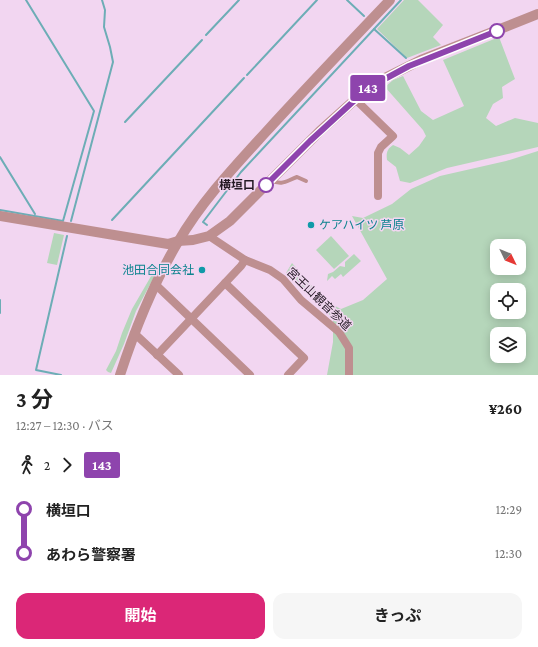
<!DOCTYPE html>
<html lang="ja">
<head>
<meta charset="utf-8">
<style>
	body { margin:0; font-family:"Crimson Pro","Noto Sans JP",serif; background:#f6f6f6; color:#222; height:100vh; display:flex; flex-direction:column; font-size:15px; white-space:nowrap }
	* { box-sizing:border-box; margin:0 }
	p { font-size:13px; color:#767676 }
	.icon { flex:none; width:22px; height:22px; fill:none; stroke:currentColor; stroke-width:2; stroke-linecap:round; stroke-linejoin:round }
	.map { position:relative; height:375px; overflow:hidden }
	.details { display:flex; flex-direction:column; background:#fff; flex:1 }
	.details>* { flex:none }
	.badge { padding:0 8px; border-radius:3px; font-size:14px; line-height:26px }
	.needle { width:26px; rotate:133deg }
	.controls { position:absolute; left:490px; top:239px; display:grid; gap:8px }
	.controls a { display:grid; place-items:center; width:36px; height:36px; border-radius:8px; background:#fff; box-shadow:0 2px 10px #0003; font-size:20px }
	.map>.badge { position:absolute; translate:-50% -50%; box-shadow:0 0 0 2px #fff }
	.legs { display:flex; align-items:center; gap:6px; height:44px; padding:0 16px; font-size:13px }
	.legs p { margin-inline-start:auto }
	.head { display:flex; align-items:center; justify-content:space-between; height:68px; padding:0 16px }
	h1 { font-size:22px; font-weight:700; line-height:30px }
	.cta { display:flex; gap:8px; margin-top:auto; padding:8px 16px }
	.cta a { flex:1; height:46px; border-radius:12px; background:#db2777; color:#fff; font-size:16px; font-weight:700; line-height:46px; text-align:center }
	.cta a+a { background:#f6f6f6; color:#222 }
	ul { padding:0 16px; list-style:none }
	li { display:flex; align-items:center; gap:14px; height:44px; font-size:15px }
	li i { display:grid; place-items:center; width:6px; height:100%; margin:0 5px; background:currentColor }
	li i::after { content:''; width:10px; height:10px; margin:-5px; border:3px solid; border-radius:50%; background:#fff }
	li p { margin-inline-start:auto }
	li:first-child i { background:linear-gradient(#0000 50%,currentColor 0) }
	li:last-child i { background:linear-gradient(currentColor 50%,#0000 0) }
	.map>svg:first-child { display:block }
	.green { fill:#b5d6ba; fill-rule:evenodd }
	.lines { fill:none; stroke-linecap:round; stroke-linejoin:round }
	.stream { stroke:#6dadb6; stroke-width:2 }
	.service { stroke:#be8f90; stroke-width:4 }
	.minor { stroke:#be8f90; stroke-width:8 }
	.tertiary { stroke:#be8f90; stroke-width:10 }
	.line-1-casing { stroke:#fff; stroke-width:9 }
	.line-1 { stroke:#8e44ad; stroke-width:6 }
	.stop-1-dot { fill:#fff; stroke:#8e44ad; stroke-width:2 }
	.culture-dot { fill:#0f9aa8; stroke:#f2d6f1; stroke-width:1.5 }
	.labels { text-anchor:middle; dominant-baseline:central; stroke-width:3; stroke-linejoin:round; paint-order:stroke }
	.stop-label { font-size:12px; font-weight:bold; fill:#231923; stroke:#f2d6f1; text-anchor:end }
	.culture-label { font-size:12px; fill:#0d838f; stroke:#f2d6f1; text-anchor:start }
	.street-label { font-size:12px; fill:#231923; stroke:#f2d6f1 }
</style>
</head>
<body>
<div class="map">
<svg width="538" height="375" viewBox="0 0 538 375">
	<rect width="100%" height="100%" fill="#f2d6f1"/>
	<g class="green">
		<path d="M404,0H418L443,25L433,37L441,45L407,58L377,29Z"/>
		<path d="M499,37L515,79L502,87L503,98L493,104L486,118L496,126L515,118L538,123V147L447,168L410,183L400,181L396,167L387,160C386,153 387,149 393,145L400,148L409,155L419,146L426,136L423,130L385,87L393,80L403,76L421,111L433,120L464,106L443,60Z"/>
		<path d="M538,151V375H327L333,342V318L307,294L286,273L292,263L325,301L341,309L363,300L387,279L352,216L363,218L392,204L411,189L440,176L506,161ZM497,246H519V268H497ZM497,290H519V312H497ZM497,334H519V356H497Z"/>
		<path d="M54,233L64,235L57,265L47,263Z"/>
		<path d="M331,236L349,256L334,269L316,250Z"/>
		<path d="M354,254L361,261L343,277L341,274L335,279L332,276L327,281L328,274L333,272L340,266L345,267V262Z"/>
		<path d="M154,271L156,272L155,275L136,311L124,344L111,373L108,372L106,370L116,351L122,333L132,309Z"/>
	</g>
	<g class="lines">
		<g class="stream">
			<path d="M347,0L364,16"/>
			<path d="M374,29L406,58"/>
			<path d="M206,35L239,0"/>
			<path d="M247,75L317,0"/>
			<path d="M125,122L202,40"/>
			<path d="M0,157L35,214"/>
			<path d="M0,210L63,221L94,111L26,0"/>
			<path d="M112,220L244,78"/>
			<path d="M71,221L113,62L110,47L104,27L105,10L102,0"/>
			<path d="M207,225L203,222L241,172L401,0"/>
			<path d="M0,300V313"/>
			<path d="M61,375L36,370L67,236"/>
		</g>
		<path class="service" d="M271,180C282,186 286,181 297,177L306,181"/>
		<g class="minor">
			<path d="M355,99L393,136L381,147L378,153V196"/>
			<path d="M209,236L245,260L270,270L283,279L301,300L339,332L349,348V375"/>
			<path d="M225,283L304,358L288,375"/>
			<path d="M155,284L250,375"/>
			<path d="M134,333L179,375"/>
			<path d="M157,355L241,266L245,260"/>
		</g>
		<g class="tertiary">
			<path d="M0,216L168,244L178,241L193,240L209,236L230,221L320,131L368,88L377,82L421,60L538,14"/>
			<path d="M120,375C135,329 153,284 178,242C201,202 234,167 265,133C306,88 348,44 390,0"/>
		</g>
	</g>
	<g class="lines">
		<g class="line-1-casing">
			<path id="line-1" d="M266,185L310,141L368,88L409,66L497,31"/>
		</g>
		<use href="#line-1" class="line-1"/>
	</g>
	<g class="stop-1-dot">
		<circle cx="497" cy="31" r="7"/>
		<circle cx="266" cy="185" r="7"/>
	</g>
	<g class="culture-dot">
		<circle cx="311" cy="225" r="4"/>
		<circle cx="202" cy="270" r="4"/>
	</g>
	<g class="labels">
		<g class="stop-label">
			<text x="255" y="185">横垣口</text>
		</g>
		<g class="culture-label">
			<text x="319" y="225">ケアハイツ 芦原</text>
			<text x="194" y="270" text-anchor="end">池田合同会社</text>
		</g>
		<g class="street-label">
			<text transform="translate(319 299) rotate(44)">宮王山観音参道</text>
		</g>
	</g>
</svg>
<div class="controls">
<a><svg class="needle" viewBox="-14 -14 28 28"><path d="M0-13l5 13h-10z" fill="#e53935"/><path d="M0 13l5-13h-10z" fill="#767676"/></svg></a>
<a><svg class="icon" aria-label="locate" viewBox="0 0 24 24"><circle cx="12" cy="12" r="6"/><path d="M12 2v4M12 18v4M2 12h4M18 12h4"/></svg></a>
<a><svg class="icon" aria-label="layers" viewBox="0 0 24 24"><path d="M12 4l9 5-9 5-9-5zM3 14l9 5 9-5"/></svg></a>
</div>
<b class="badge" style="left:368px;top:88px;background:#8e44ad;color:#fff">143</b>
</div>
<section class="details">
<div class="head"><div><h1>3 分</h1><p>12:27 – 12:30 · バス</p></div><b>¥260</b></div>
<div class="legs"><svg class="icon" aria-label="walk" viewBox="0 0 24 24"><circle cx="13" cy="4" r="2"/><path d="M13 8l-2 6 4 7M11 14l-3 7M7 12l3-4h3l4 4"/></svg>2<svg class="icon" aria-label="forward" viewBox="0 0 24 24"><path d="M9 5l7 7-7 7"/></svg><b class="badge" style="background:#8e44ad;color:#fff">143</b></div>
<ul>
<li><i style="color:#8e44ad"></i><b>横垣口</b><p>12:29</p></li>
<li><i style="color:#8e44ad"></i><b>あわら警察署</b><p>12:30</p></li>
</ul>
<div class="cta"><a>開始</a><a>きっぷ</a></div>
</section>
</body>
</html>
